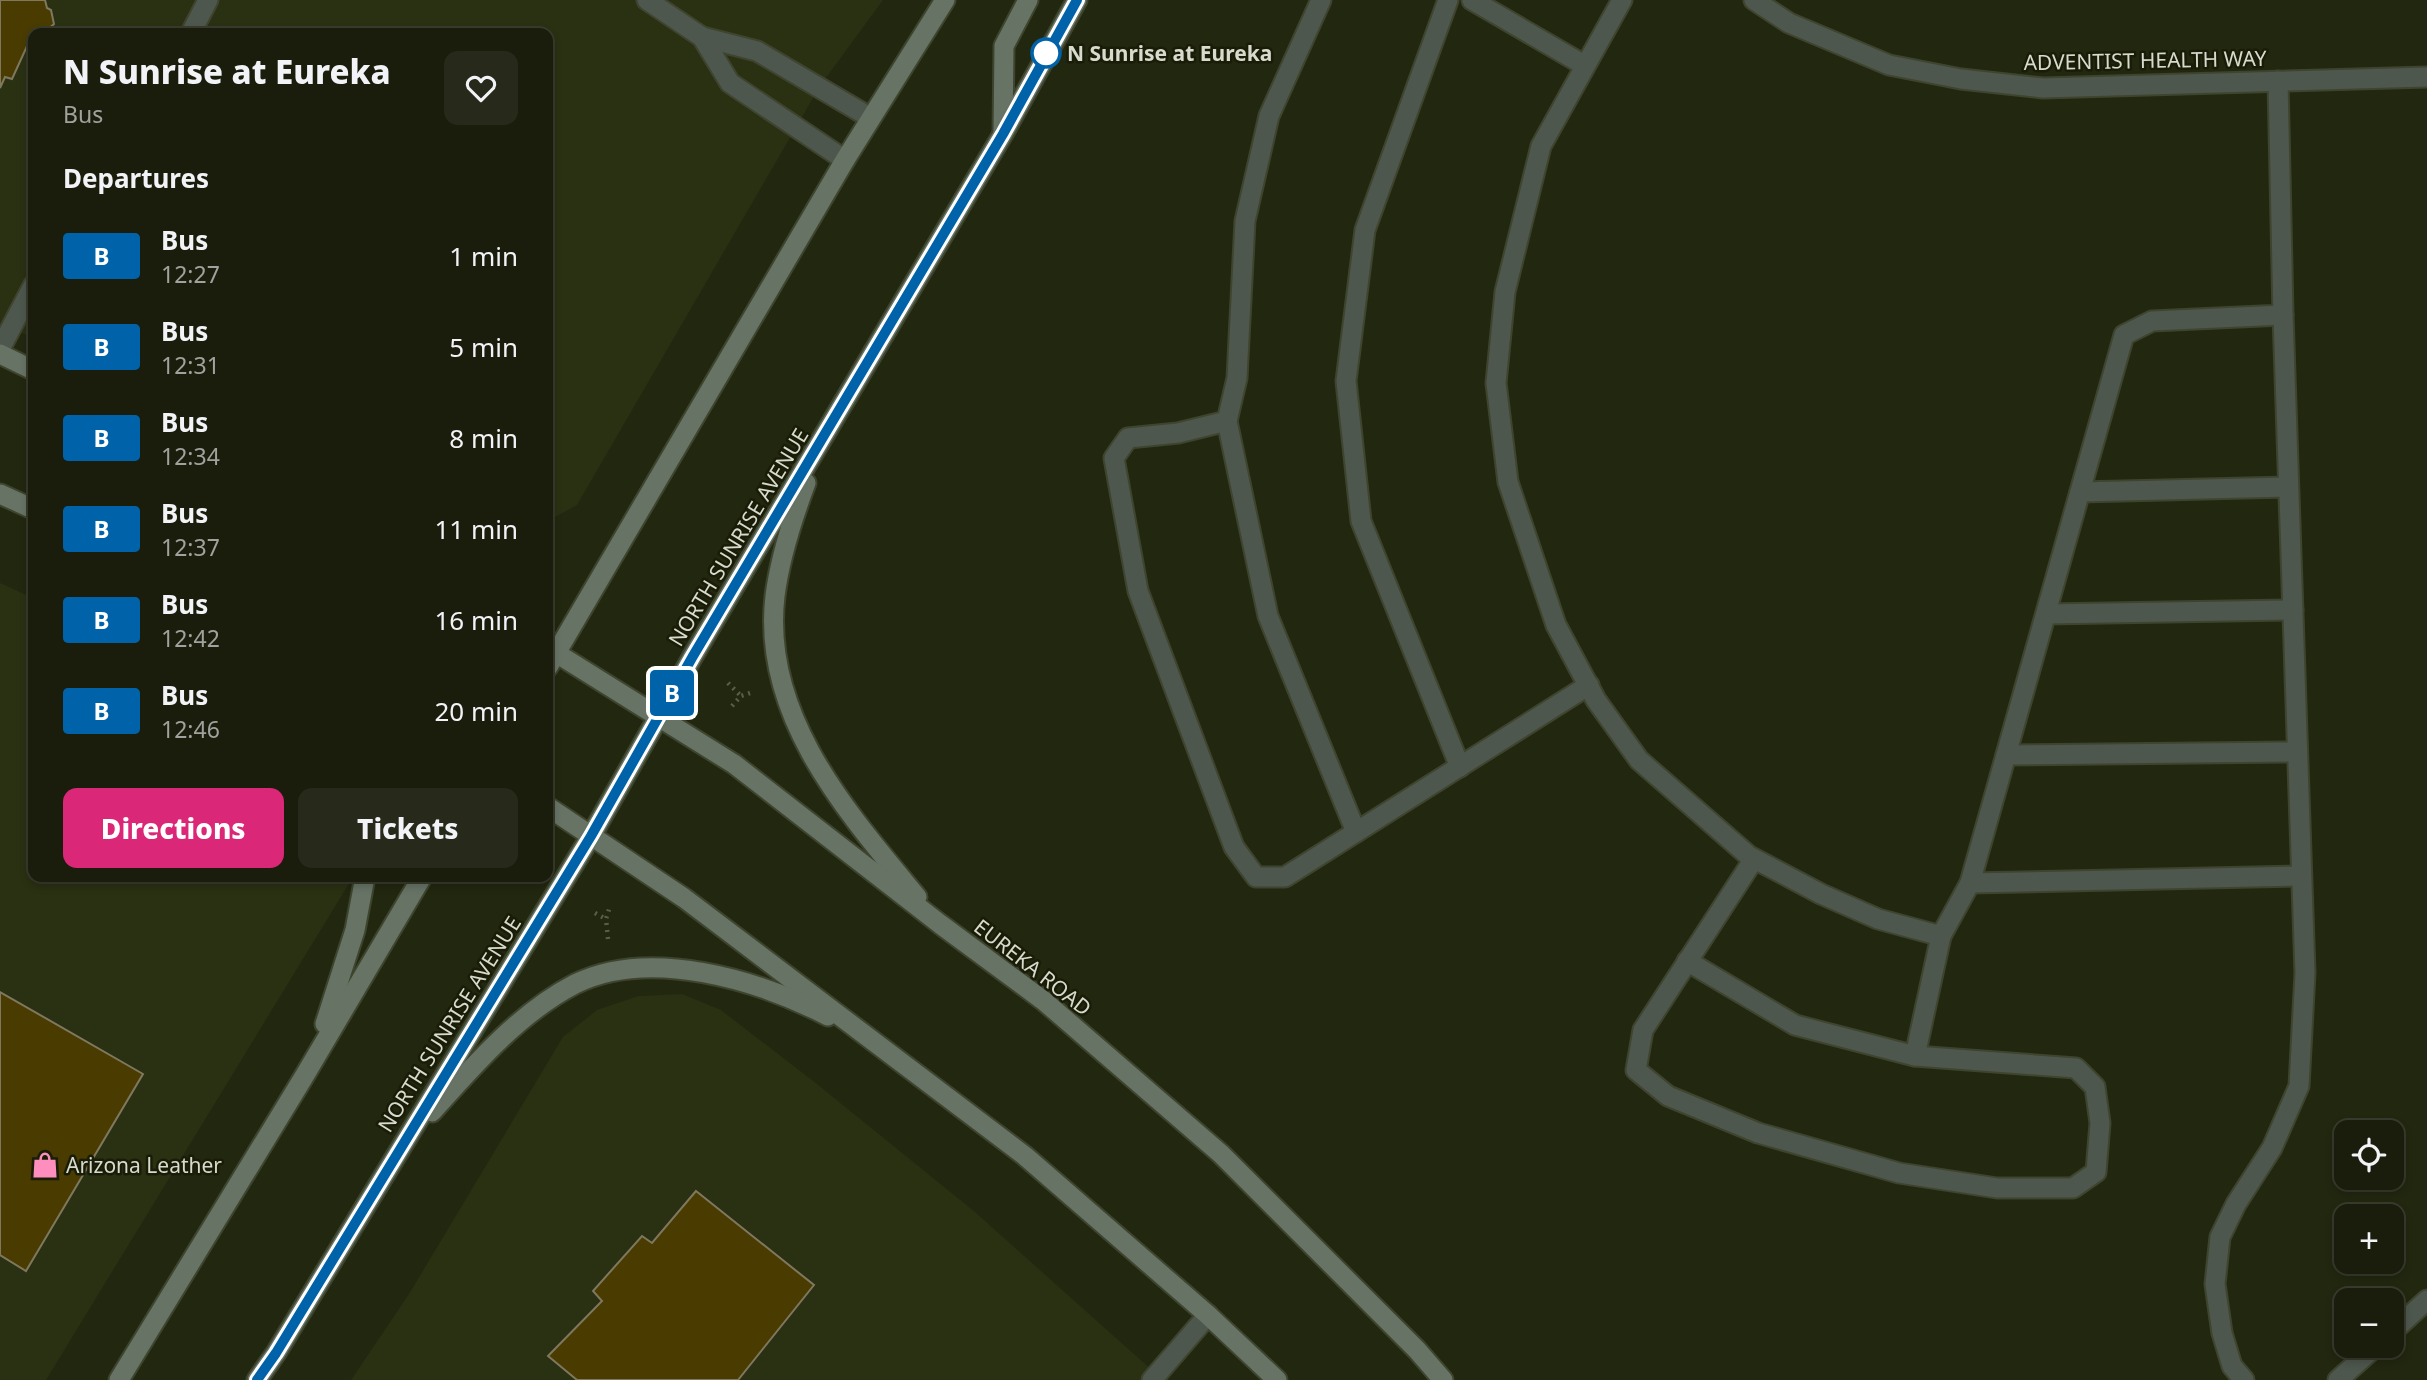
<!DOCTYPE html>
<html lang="en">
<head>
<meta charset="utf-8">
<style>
	body { margin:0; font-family:"Noto Sans",sans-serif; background:#272a1a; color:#f1f3f6; height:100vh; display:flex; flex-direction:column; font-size:26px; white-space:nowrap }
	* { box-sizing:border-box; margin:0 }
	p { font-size:23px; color:#9fa29d }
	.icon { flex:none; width:38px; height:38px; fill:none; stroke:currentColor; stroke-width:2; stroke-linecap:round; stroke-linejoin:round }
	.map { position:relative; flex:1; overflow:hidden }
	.sheet { position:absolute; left:28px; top:28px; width:525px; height:854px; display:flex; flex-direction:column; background:#1a1d0c; border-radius:14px; box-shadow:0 4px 10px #0003,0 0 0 2px #383b2d }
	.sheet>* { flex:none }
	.badge { padding:0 14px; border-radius:5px; font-size:24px; line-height:46px }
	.controls { position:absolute; left:2334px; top:1120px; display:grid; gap:14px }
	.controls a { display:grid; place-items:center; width:70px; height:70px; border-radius:14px; background:#1a1d0c; box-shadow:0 4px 10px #0003,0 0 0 2px #383b2d; font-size:35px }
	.map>.badge { position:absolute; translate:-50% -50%; box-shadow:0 0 0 4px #fff }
	h2 { padding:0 35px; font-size:26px; line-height:63px }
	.round { display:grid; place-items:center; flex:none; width:74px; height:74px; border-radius:14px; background:#272a1a }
	.head { display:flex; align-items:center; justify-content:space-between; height:119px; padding:0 35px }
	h1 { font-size:33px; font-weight:800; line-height:52px }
	.primary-button { display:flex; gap:14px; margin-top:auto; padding:14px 35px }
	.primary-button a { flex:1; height:80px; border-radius:14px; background:#db2777; color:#fff; font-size:28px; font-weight:800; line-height:80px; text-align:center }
	.primary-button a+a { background:#272a1a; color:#f1f3f6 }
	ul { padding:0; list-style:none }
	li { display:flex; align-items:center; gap:21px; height:91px; padding:0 35px }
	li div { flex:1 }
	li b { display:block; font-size:26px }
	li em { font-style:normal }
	li .badge { min-width:77px; font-weight:700; text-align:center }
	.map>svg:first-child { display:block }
	.built { fill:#2a3012 }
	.building { fill:#4a3b00; stroke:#7f785e; stroke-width:2 }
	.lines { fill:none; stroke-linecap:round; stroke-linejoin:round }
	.service-casing { stroke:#3f442e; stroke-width:23 }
	.secondary-casing { stroke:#3f442e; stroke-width:23 }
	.path { stroke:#5a5e4a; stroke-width:4.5; stroke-dasharray:2 5; stroke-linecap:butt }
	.service { stroke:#4e574e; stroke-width:19 }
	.secondary { stroke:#667365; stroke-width:19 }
	.line-casing { stroke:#fff; stroke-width:16 }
	.line { stroke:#0063aa; stroke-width:10 }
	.stop-dot { fill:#fff; stroke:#0063aa; stroke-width:3.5 }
	.labels { text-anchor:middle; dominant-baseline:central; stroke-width:5; stroke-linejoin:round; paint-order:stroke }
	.stop-label { font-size:21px; font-weight:bold; fill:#d7dacc; stroke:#191d07; text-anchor:start }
	.street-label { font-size:21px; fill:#d7dacc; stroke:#191d07 }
	.poi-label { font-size:21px; fill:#d7dacc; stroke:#191d07; text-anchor:start }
</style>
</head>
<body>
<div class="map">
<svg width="2427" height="1380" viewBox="0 0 2427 1380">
	<rect width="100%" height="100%" fill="#222710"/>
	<g class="built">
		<path d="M0,0H883L820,86L577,505L548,521V33H33V338L0,323Z"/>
		<path d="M0,583L33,598V877H353L46,1380H0Z"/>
		<path d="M682,994L721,1010L817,1084L975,1212L1154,1372L1156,1370L1168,1380H351L409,1294L563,1037L597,1010L639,996Z"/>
	</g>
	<g class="building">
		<path d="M0,0H45L47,8L51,10L54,24L43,33H33L12,79L5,77L0,88Z"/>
		<path d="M0,992L143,1074L26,1271L0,1255Z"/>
		<path d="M696,1191L814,1285L738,1380H577L548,1356L602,1301L593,1291L642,1236L652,1243Z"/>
	</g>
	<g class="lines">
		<g class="service-casing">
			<g id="service">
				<path d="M647,0L702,37L757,51L871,118"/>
				<path d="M1321,0L1269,116L1245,221L1237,378L1227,421L1178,433L1128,438L1114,458L1138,591L1234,847L1256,877H1285L1589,685"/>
				<path d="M1448,0L1365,230L1346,381L1361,521L1460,767"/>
				<path d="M1472,0L1584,65"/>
				<path d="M1622,0L1541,146L1505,292L1496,383L1508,482L1556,625L1596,700L1639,760L1749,856L1821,894L1878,919L1941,936L1970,883L2124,335L2152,321L2283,315L2278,81"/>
				<path d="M1754,0L1789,23L1889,65L1961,79L2043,88L2427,77"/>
				<path d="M191,33L208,0"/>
				<path d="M702,37L730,83L845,160"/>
				<path d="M0,349L33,286"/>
				<path d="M1227,421L1268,616L1356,832"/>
				<path d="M2080,492L2288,487"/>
				<path d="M2046,614L2293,610"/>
				<path d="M2006,755L2297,752"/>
				<path d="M1754,859L1643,1030L1636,1070L1668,1096L1758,1133L1899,1173L1997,1188H2073L2096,1172L2100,1123L2095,1087L2076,1068L1915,1056L1941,936"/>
				<path d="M1970,883L2301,876"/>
				<path d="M1687,961L1795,1025L1915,1056"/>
				<path d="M2392,1332L2427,1300"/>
				<path d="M1152,1380L1208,1315"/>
				<path d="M2244,1380L2232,1366L2222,1333L2215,1284L2220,1237L2236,1204L2272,1148L2299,1086L2305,973L2283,315"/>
				<path d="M2338,1380L2376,1346"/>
			</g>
		</g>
		<g class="secondary-casing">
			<g id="secondary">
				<path d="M1003,133L1004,46L1028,0"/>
				<path d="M0,354L33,370"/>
				<path d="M806,483C792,520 780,557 775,596C761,715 846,811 917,897"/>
				<path d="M0,494L33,509"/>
				<path d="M548,648L734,764L940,924L1044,1001L1221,1154L1417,1350L1443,1380"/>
				<path d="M548,667L845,160L945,0"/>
				<path d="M548,807L684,898L1025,1156L1208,1315L1277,1380"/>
				<path d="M325,1024L355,930L365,877"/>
				<path d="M432,1112C473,1066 519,1013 575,984C650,947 758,980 828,1016"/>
				<path d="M119,1380L305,1075L422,877"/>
				<path d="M257,1380L276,1353L591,836L693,656L1003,134L1077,0"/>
			</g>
		</g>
		<g class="path">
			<path d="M728,683L741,696"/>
			<path d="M732,706L741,696L750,693"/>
			<path d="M595,913L606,919"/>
			<path d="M608,939L606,919L610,906"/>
		</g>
		<use href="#service" class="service"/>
		<use href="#secondary" class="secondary"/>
	</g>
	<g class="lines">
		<g class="line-casing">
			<path id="line" d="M257,1380L276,1353L591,836L693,656L1003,134L1077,0"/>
		</g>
		<use href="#line" class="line"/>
	</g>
	<defs>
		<g id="shop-bare" transform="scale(2.1)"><path d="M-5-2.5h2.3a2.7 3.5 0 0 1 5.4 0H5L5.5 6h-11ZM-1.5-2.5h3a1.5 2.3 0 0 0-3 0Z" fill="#fe8ebd" stroke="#191d07" stroke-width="2.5" paint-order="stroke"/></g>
	</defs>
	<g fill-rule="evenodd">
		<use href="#shop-bare" x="45" y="1165"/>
	</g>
	<circle class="stop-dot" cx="1046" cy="53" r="14"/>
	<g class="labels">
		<g class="stop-label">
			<text x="1067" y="53">N Sunrise at Eureka</text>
		</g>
		<g class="street-label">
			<text transform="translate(2145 60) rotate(-1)">ADVENTIST HEALTH WAY</text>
			<text transform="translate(738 537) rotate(-59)">NORTH SUNRISE AVENUE</text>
			<text transform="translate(1033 967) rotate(38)">EUREKA ROAD</text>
			<text transform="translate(449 1024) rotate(-58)">NORTH SUNRISE AVENUE</text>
		</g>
		<g class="poi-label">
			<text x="66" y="1165">Arizona Leather</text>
		</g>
	</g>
</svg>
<div class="controls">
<a><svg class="icon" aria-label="locate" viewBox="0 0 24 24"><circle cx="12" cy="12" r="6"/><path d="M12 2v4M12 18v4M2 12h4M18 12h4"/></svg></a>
<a>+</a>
<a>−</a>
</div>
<b class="badge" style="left:672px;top:693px;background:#0063aa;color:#fff">B</b>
<section class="sheet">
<div class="head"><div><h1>N Sunrise at Eureka</h1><p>Bus</p></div><a class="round"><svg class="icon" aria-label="heart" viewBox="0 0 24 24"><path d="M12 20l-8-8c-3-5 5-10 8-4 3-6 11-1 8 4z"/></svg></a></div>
<h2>Departures</h2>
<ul>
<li><span class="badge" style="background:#0063aa;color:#fff">B</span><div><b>Bus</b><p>12:27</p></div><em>1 min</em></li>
<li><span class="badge" style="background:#0063aa;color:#fff">B</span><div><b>Bus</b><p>12:31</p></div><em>5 min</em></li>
<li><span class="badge" style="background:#0063aa;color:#fff">B</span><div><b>Bus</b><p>12:34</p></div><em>8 min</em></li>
<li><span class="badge" style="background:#0063aa;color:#fff">B</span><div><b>Bus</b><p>12:37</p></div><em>11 min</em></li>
<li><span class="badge" style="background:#0063aa;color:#fff">B</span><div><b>Bus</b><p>12:42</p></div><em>16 min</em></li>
<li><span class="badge" style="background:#0063aa;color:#fff">B</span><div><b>Bus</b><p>12:46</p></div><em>20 min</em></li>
</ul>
<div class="primary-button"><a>Directions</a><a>Tickets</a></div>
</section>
</div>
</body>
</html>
